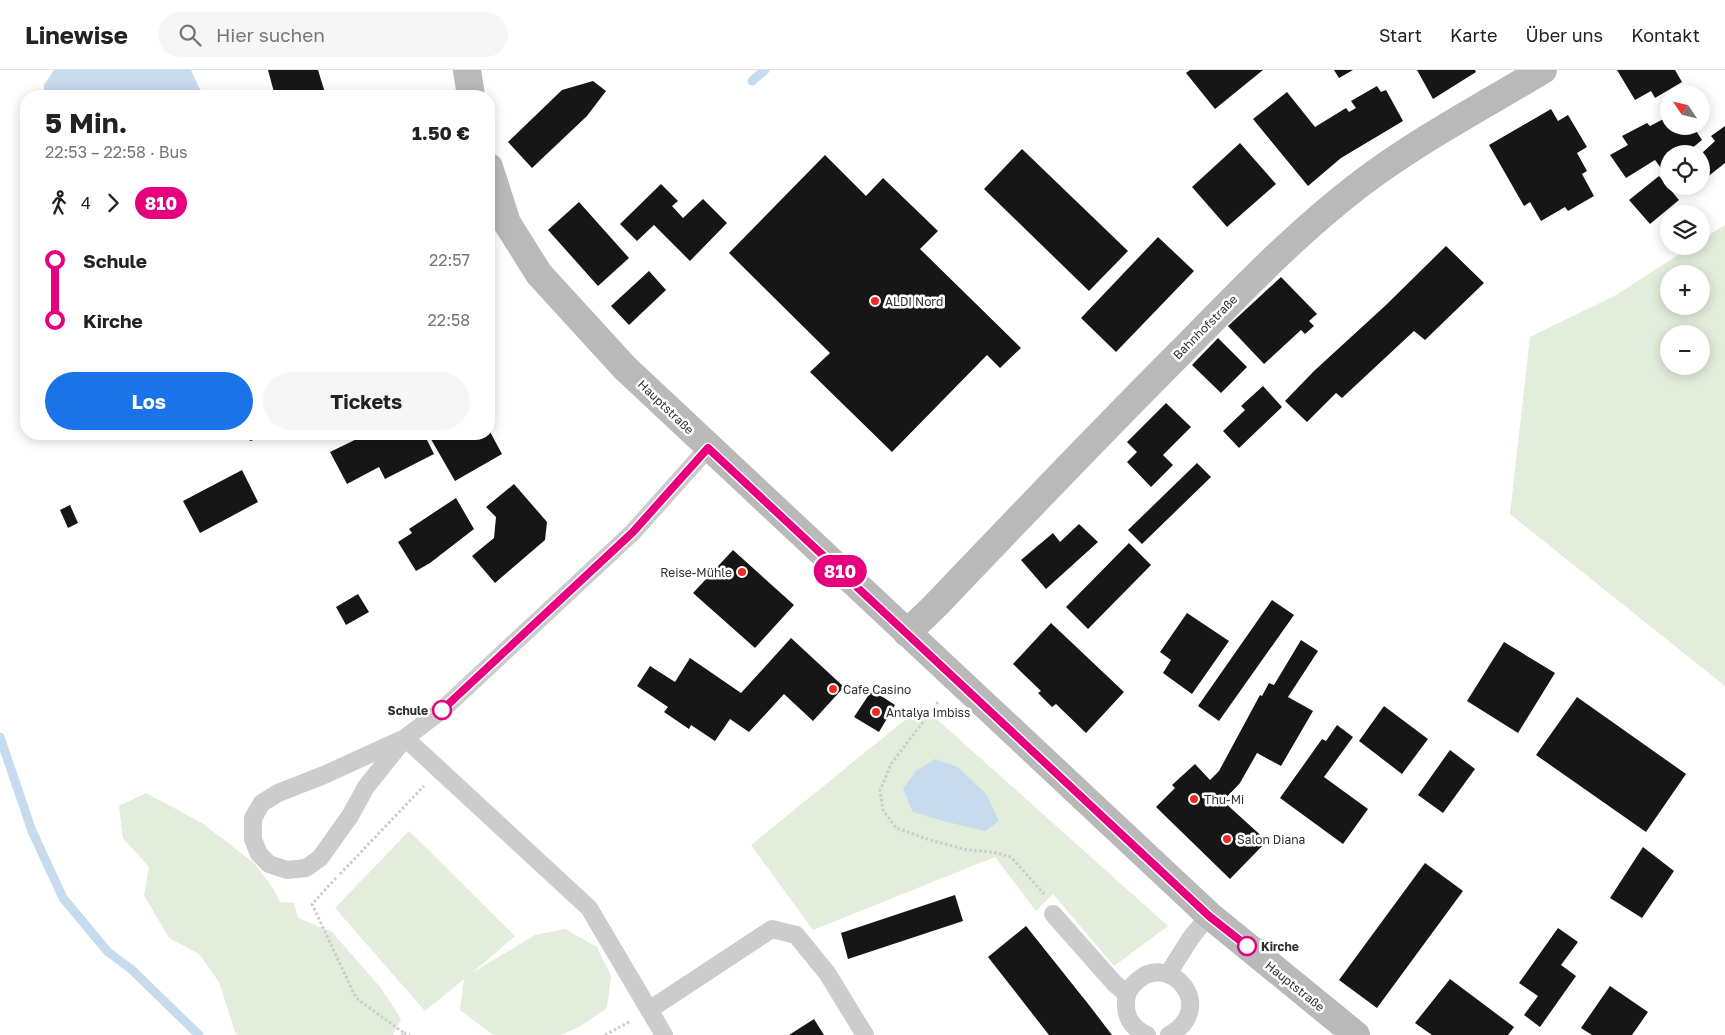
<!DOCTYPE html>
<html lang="de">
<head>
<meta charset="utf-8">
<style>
	body { margin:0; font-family:"Golos Text",sans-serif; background:#f6f6f6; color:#222; height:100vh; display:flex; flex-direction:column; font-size:19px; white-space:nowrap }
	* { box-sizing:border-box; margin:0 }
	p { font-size:16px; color:#767676 }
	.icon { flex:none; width:28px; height:28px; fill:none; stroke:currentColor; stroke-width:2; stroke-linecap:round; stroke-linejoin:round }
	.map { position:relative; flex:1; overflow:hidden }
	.details { position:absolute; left:20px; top:20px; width:475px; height:350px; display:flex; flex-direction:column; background:#fff; border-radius:20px; box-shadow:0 2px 12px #0003 }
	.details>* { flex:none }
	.badge { padding:0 10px; border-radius:16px; font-size:18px; line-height:32px }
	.needle { width:32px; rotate:305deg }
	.buttons { position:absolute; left:1660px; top:15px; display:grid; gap:10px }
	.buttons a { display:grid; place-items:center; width:50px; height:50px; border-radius:50%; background:#fff; box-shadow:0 2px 12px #0003; font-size:25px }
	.map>.badge { position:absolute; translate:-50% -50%; box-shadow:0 0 0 2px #fff }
	.legs { display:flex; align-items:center; gap:8px; height:55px; padding:0 25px; font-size:16px }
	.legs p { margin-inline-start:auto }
	.headline { display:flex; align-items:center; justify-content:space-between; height:85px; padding:0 25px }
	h1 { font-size:28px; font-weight:700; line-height:38px }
	.cta { display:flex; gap:10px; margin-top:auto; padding:10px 25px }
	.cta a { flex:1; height:58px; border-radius:30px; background:#1a73e8; color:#fff; font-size:20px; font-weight:700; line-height:58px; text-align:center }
	.cta a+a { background:#f6f6f6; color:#222 }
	ul { padding:0 25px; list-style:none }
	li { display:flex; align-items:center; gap:18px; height:60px; font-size:19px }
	li i { display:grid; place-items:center; width:8px; height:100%; margin:0 6px; background:currentColor }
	li i::after { content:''; width:12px; height:12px; margin:-6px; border:4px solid; border-radius:50%; background:#fff }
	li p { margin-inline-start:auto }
	li:first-child i { background:linear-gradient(#0000 50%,currentColor 0) }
	li:last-child i { background:linear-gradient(currentColor 50%,#0000 0) }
	header { display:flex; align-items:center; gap:30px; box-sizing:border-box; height:70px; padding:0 25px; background:#fff; border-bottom:1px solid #e0e0e0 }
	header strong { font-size:24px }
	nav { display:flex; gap:28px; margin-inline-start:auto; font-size:18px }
	.search { width:350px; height:45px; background:#f6f6f6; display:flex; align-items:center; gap:12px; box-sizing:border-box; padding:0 18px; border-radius:28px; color:#767676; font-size:19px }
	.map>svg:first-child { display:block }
	.green { fill:#e3eddb; fill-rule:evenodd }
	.water { fill:#c6dbee }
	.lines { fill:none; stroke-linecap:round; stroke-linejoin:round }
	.stream { stroke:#c6dbee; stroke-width:9 }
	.building { fill:#161616 }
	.path { stroke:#ccc; stroke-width:3; stroke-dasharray:2.5 2.5; stroke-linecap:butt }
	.lane { stroke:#ccc; stroke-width:18 }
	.secondary { stroke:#b9b9b9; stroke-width:28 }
	.line-1-casing { stroke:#fff; stroke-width:11 }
	.line-1 { stroke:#e6007e; stroke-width:8 }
	.poi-dot { fill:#f22825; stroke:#fff; stroke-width:2 }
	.stop-1-dot { fill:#fff; stroke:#e6007e; stroke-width:2.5 }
	.labels { text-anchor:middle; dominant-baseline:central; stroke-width:5; stroke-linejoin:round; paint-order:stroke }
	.poi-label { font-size:12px; fill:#2f2f2f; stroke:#fff; text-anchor:start }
	.street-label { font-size:12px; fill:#2f2f2f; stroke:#fff }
	.stop-label { font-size:12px; font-weight:bold; fill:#2f2f2f; stroke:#fff; text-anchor:end }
</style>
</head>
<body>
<header>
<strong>Linewise</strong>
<div class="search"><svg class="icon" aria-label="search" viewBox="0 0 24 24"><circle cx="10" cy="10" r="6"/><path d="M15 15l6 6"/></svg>Hier suchen</div>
<nav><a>Start</a><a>Karte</a><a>Über uns</a><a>Kontakt</a></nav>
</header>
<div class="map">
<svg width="1725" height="965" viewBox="0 0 1725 965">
	<rect width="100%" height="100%" fill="#fff"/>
	<g class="green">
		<path d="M1725,155V616L1510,444L1530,267L1616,225L1692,176H1701V170ZM1669,204H1701V236H1669ZM1669,264H1701V296H1669Z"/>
		<path d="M922,636L1168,856L1114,896L1053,824L1036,841L995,787L813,860L751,775Z"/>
		<path d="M146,723L202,753L254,793L273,818L280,832L294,833L298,848L332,862L381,918L401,949L393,965H238L235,962L219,912L199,884L169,868L144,825L149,797L123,768L119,736Z"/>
		<path d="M409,761L515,866L472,903L535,865L565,859L597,877L611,906L607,938L581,956L561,965H493L460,940L464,909L425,941L335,838Z"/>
	</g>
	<g class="water">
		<path d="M54,0H191L203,26H44V15Z"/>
		<path d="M935,689L958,697L987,725L999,751L985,761L943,751L913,742L903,719L916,701Z"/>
	</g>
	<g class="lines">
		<g class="stream">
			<path d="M752,11L765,0"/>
			<path d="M0,667L32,761L63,828L108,882L131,899L199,965"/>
		</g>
	</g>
	<g class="building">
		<path d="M268,0H318L326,26H275Z"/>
		<path d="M1190,0H1263L1215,39L1186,3Z"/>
		<path d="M1334,0H1353L1339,8Z"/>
		<path d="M1417,0H1475L1476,2L1433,29Z"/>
		<path d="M1617,0H1675L1682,12L1655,28L1651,21L1635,30Z"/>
		<path d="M593,11L606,21L587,46L532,98L508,72L562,20Z"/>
		<path d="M1377,16L1381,22L1386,20L1403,51L1341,88L1308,116L1253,49L1287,22L1315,57L1346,38L1349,42L1356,38L1351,31Z"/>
		<path d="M1551,39L1558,51L1568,45L1587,77L1577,83L1587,101L1582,104L1594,126L1568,141L1565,137L1541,151L1530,132L1524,136L1489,75Z"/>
		<path d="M1669,46V56H1693L1702,70L1691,79L1693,84H1669V109L1655,90L1626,108L1610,85L1628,75L1622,66L1647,53L1650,56Z"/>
		<path d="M1725,56V93L1701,112V84L1715,71L1711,66Z"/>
		<path d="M1240,73L1276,114L1227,157L1192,117Z"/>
		<path d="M1022,79L1128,181L1089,221L984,119Z"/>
		<path d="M825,85L866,126L883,108L938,161L920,179L1021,278L1000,298L987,285L892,382L810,302L830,283L729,183Z"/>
		<path d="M1659,106L1679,130L1650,154L1629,130Z"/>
		<path d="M661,114L678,131L672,136L683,148L703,129L727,153L690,191L654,155L637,171L620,154Z"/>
		<path d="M579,132L629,188L598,216L548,160Z"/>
		<path d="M1158,167L1194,201L1116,282L1081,248Z"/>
		<path d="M1446,176L1484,213L1425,270L1414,261L1342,328L1336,323L1307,352L1285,331L1314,301L1386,235Z"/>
		<path d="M649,201L666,220L629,255L611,236Z"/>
		<path d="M1281,207L1317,244L1309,251L1314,256L1305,264L1301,260L1264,294L1228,256Z"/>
		<path d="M1218,268L1247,297L1221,323L1192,295Z"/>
		<path d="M1263,316L1282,337L1239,378L1223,361L1245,340L1241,336Z"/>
		<path d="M1166,333L1191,357L1163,385L1173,395L1151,417L1127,392L1137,382L1127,372Z"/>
		<path d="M489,360L502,384L455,411L428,364H489Z"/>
		<path d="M247,364H275L250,371Z"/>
		<path d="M367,364H424L434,384L385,409L379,397L347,414L330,382Z"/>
		<path d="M1197,393L1211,407L1142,474L1128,460Z"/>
		<path d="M242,400L258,432L200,463L183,431Z"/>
		<path d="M514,414L547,452L545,470L495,513L472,486L494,468L496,447L486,437Z"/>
		<path d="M456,428L474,459L430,493L416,501L398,472L412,463L409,459Z"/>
		<path d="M70,435L78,453L68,458L60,440Z"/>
		<path d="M1079,454L1098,472L1046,519L1021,490L1053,463L1060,472Z"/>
		<path d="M1129,473L1151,495L1088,559L1066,537Z"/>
		<path d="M733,480L794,535L755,578L693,523Z"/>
		<path d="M358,524L369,542L346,555L336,537Z"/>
		<path d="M1272,530L1294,545L1219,651L1198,636Z"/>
		<path d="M1187,543L1229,571L1192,624L1163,603L1171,590L1160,582Z"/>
		<path d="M1051,553L1124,622L1086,663L1056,634L1052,637L1038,623L1041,621L1013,594Z"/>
		<path d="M791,568L844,617L813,651L784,624L749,662L730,649L715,671L691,655L689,659L664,642L668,637L637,616L650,596L675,612L690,588L741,623Z"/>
		<path d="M1301,570L1318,581L1288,627L1313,641L1281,696L1257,683L1240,713L1223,731L1267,771L1230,809L1156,737L1175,718L1172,715L1195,694L1210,710L1219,701L1260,625L1262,626L1269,613L1274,615Z"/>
		<path d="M1504,572L1555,603L1518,663L1467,631Z"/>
		<path d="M872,620L895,635L879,662L854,647Z"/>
		<path d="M1577,627L1686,704L1646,762L1536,685Z"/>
		<path d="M1384,636L1428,669L1402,704L1359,671Z"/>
		<path d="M1337,655L1353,667L1324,707L1368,739L1343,774L1280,728L1322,669L1326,671Z"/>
		<path d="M1450,680L1475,699L1443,743L1418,725Z"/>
		<path d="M1643,777L1674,801L1642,848L1610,828Z"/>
		<path d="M1425,793L1463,821L1377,938L1339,910Z"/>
		<path d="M955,825L963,851L848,889L841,863Z"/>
		<path d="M1026,856L1089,935L1112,965H1049L988,887Z"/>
		<path d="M1558,858L1578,872L1561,895L1576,906L1540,957L1524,945L1538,926L1519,913Z"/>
		<path d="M1450,909L1514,957L1508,965H1432L1415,953Z"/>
		<path d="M1610,916L1648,942L1632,965H1592L1581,958Z"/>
		<path d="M814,949L824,965H789Z"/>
	</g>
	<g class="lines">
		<g class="path">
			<path d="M938,632L891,694L880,721L883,740L896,758L930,770L967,780L993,782L1011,787L1044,824"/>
			<path d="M340,804L424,716"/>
			<path d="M336,808L312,834L356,928L404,963L402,965"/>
			<path d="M404,963L410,965"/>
			<path d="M605,965L629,952"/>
		</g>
		<g class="lane">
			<path d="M405,668L366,717L350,746L320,788L306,798L287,800L269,794L259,784L253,769V748L262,733L278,723L324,705L405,668L442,640L633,462L708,378"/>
			<path d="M405,668L589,838L664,965"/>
			<path d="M1053,844L1115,914L1127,924"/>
			<path d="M1168,904L1190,869L1209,845"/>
			<path d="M649,940L772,859L796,865L827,903L865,965"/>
			<path d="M1147,965C1134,959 1126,949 1126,935C1125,926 1130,917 1137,911C1169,881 1219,937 1169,965"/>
		</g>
		<g class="secondary">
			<path d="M467,0L471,26"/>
			<path d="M489,97L507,153L539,204L625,298L1209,845L1356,965"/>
			<path d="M907,563L935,536C1017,450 1099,364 1183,280C1239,223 1295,164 1359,115C1417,71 1481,37 1543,0"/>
		</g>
	</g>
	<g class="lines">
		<g class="line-1-casing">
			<path id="line-1" d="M442,640L633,462L708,378L1209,846L1247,876"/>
		</g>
		<use href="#line-1" class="line-1"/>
	</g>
	<g class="poi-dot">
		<circle cx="875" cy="231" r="5"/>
		<circle cx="742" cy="502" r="5"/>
		<circle cx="833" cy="619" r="5"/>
		<circle cx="876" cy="642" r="5"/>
		<circle cx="1194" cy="729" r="5"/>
		<circle cx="1227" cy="769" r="5"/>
	</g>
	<g class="stop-1-dot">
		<circle cx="442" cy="640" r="9"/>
		<circle cx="1247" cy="876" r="9"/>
	</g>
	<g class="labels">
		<g class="poi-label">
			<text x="885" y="231">ALDI Nord</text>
			<text x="732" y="502" text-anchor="end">Reise-Mühle</text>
			<text x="843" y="619">Cafe Casino</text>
			<text x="886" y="642">Antalya Imbiss</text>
			<text x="1204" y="729">Thu-Mi</text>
			<text x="1237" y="769">Salon Diana</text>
		</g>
		<g class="street-label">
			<text transform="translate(1205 257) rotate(-45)">Bahnhofstraße</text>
			<text transform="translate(666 337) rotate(44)">Hauptstraße</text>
			<text transform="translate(1295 916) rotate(39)">Hauptstraße</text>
		</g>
		<g class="stop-label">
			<text x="428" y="640">Schule</text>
			<text x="1261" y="876" text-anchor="start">Kirche</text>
		</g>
	</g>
</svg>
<div class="buttons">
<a><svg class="needle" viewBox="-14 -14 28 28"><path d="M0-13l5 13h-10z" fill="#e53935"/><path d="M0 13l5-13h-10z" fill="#767676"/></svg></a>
<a><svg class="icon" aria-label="locate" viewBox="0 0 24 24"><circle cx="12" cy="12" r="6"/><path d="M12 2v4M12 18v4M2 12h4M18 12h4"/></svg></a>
<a><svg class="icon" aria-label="layers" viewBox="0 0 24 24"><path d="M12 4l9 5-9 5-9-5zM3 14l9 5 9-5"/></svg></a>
<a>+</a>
<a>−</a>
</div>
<b class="badge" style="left:840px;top:501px;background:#e6007e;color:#fff">810</b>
<section class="details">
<div class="headline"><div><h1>5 Min.</h1><p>22:53 – 22:58 · Bus</p></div><b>1.50 €</b></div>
<div class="legs"><svg class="icon" aria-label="walk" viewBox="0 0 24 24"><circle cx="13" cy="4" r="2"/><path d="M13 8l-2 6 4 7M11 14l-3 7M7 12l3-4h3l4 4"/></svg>4<svg class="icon" aria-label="forward" viewBox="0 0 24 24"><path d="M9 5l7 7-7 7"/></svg><b class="badge" style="background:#e6007e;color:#fff">810</b></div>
<ul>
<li><i style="color:#e6007e"></i><b>Schule</b><p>22:57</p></li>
<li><i style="color:#e6007e"></i><b>Kirche</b><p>22:58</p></li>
</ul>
<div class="cta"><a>Los</a><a>Tickets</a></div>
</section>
</div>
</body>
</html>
